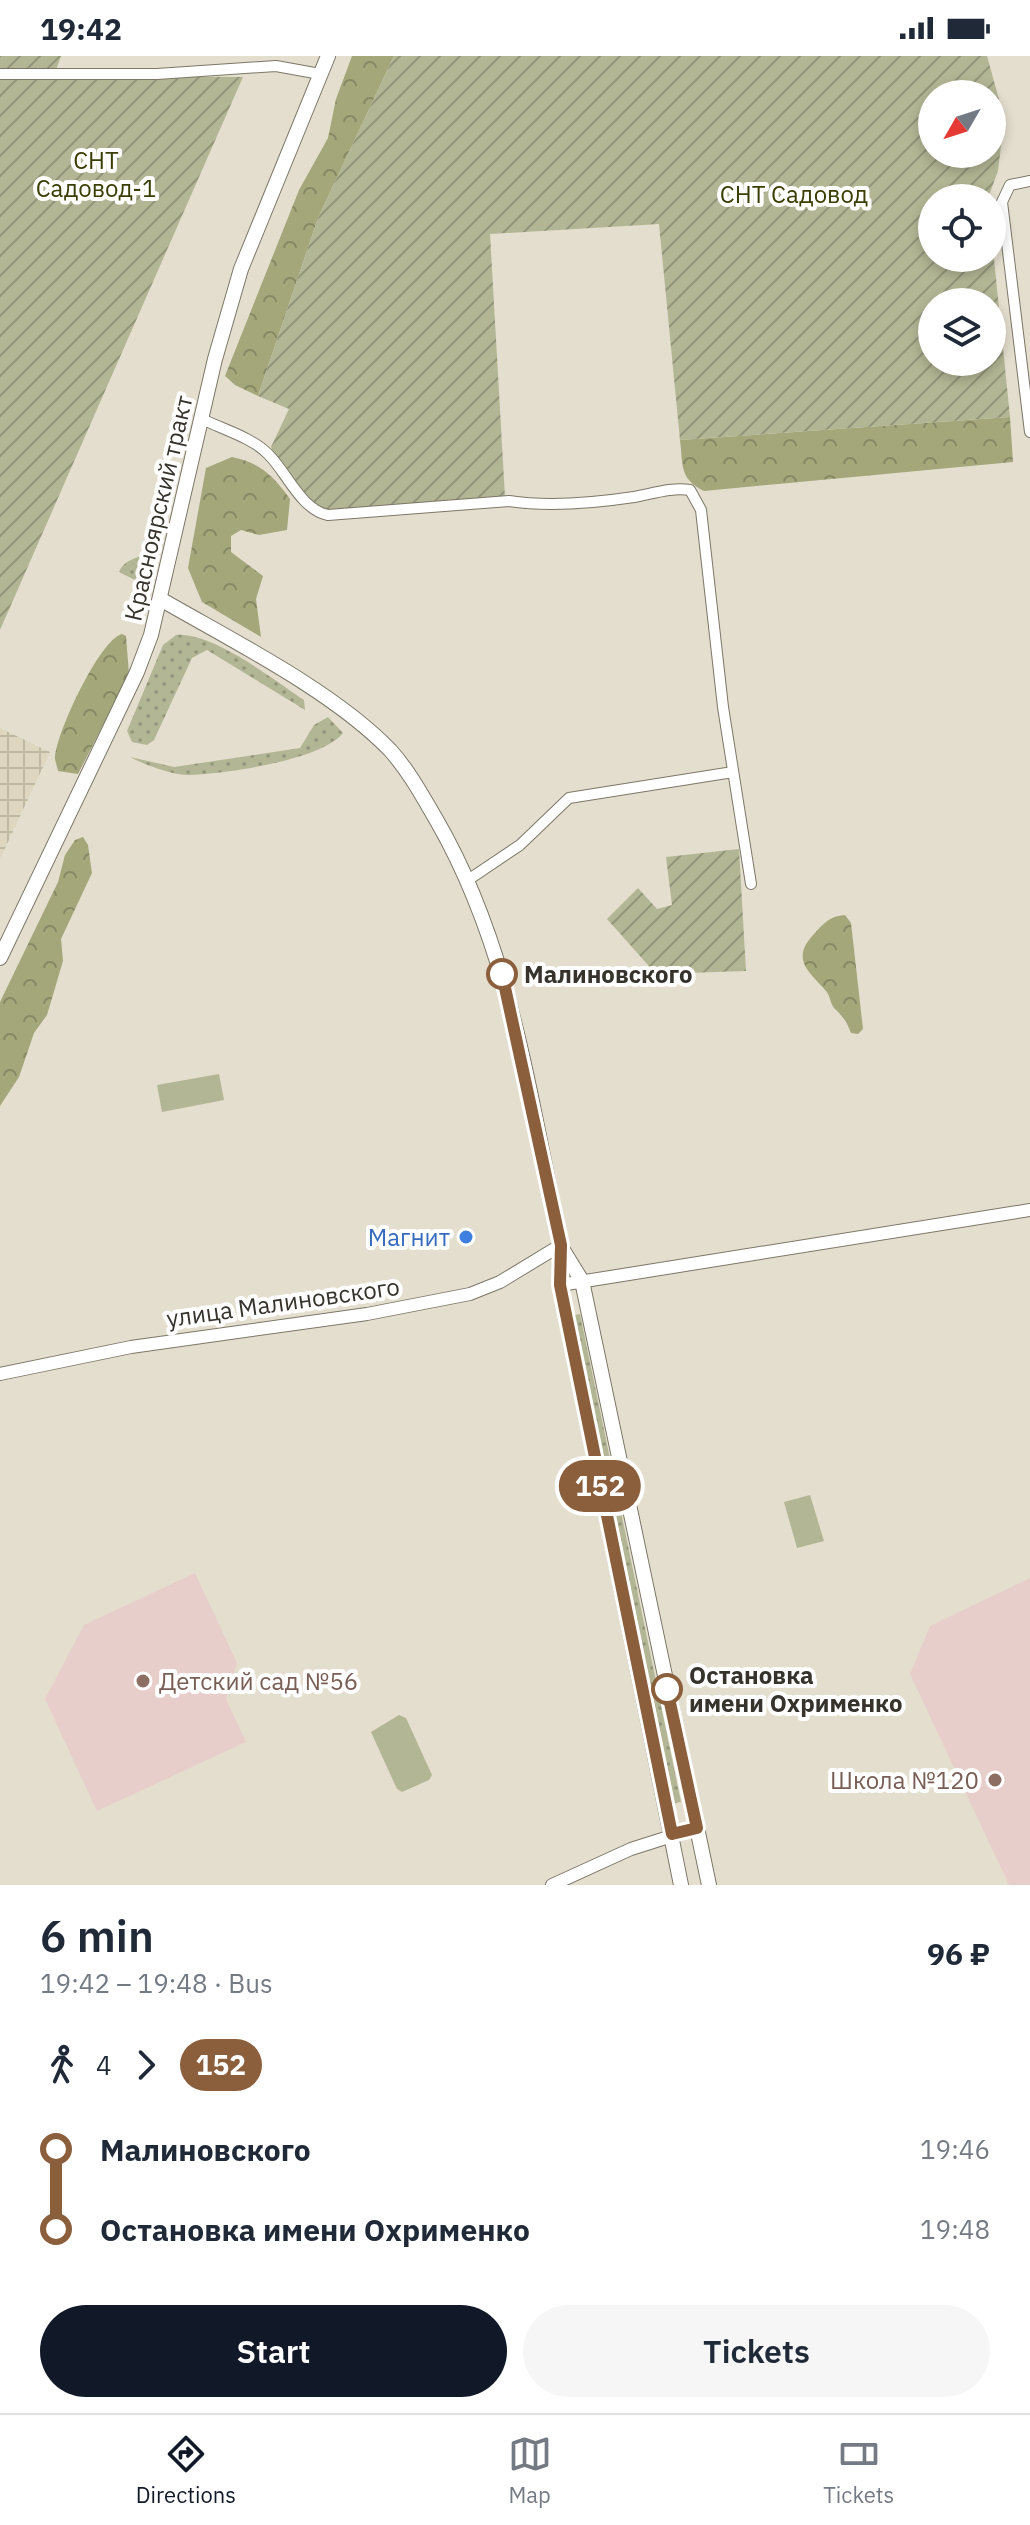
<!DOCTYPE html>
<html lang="en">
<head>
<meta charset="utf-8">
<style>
	body { margin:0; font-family:"IBM Plex Sans",sans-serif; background:#f6f6f7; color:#1f2937; height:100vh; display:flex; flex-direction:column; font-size:30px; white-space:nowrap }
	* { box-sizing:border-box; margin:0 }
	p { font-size:26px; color:#747a83 }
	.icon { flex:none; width:44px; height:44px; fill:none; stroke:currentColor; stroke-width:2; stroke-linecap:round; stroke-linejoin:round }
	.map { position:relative; height:1829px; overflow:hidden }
	.drawer { display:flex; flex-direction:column; background:#fff; flex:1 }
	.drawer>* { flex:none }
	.badge { padding:0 16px; border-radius:26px; font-size:28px; line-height:52px }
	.needle { width:52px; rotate:231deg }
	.tools { position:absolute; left:918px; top:24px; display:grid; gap:16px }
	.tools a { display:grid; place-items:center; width:88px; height:88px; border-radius:50%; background:#fff; box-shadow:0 4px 12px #0003; font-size:40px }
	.map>.badge { position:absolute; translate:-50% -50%; box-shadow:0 0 0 4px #fff }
	.legs { display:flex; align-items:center; gap:12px; height:88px; padding:0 40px; font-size:26px }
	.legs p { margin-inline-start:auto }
	.summary { display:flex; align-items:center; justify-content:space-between; height:136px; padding:0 40px }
	h1 { font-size:44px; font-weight:600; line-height:60px }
	.button { display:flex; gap:16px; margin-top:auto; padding:16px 40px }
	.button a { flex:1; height:92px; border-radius:48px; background:#111827; color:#fff; font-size:32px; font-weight:600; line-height:92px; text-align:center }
	.button a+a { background:#f6f6f7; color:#1f2937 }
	ul { padding:0 40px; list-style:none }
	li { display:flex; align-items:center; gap:28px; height:80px; font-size:30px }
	li i { display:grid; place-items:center; width:12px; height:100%; margin:0 10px; background:currentColor }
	li i::after { content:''; width:20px; height:20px; margin:-10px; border:6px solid; border-radius:50%; background:#fff }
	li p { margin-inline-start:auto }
	li:first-child i { background:linear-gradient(#0000 50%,currentColor 0) }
	li:last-child i { background:linear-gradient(currentColor 50%,#0000 0) }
	.status { display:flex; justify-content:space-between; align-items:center; height:56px; padding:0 40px; background:#fff; direction:ltr }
	.status svg { height:22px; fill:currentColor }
	.dock { display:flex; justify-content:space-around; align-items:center; height:112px; border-top:2px solid #e0e1e3; background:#fff; font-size:22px; color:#747a83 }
	.dock a { display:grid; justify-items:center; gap:4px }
	.dock .on { color:#111827 }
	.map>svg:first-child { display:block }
	.industrial { fill:url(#industrial-grid) }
	.education { fill:#e8ceca }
	.grass { fill:url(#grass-dots) }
	.forest { fill:url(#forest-crowns) }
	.park { fill:#b3b694 }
	.garden { fill:url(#garden-furrows); fill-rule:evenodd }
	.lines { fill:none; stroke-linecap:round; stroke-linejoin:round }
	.minor-casing { stroke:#7c7768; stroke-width:12 }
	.tertiary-casing { stroke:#7c7768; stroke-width:14 }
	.secondary-casing { stroke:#7c7768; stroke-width:16 }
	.minor { stroke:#fff; stroke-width:10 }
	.tertiary { stroke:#fff; stroke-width:12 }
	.secondary { stroke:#fff; stroke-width:14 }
	.line-1-casing { stroke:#fff; stroke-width:18 }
	.line-1 { stroke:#8b5e3c; stroke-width:12 }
	.stop-1-dot { fill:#fff; stroke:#8b5e3c; stroke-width:4 }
	.shop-dot { fill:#3f7fe0; stroke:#fff; stroke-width:3 }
	.education-dot { fill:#8d6e63; stroke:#fff; stroke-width:3 }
	.labels { text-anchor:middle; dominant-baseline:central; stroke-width:8; stroke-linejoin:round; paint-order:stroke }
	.park-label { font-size:24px; fill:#3b3e03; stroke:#fff }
	.street-label { font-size:24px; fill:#36332d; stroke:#fff }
	.stop-label { font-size:24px; font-weight:bold; fill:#36332d; stroke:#fff; text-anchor:start }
	.shop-label { font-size:24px; fill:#366cbe; stroke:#fff; text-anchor:end }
	.education-label { font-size:24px; fill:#785e54; stroke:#fff; text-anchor:start }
</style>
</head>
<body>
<div class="status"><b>19:42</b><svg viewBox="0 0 49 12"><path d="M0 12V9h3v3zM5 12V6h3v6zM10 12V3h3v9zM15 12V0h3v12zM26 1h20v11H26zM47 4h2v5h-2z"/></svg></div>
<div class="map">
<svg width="1030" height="1829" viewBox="0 0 1030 1829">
	<defs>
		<pattern id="industrial-grid" width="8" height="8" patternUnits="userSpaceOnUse" patternTransform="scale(2)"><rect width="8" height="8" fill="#ded6be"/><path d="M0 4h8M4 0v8" fill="none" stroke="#bfb8a4"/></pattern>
		<pattern id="grass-dots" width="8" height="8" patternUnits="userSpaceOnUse" patternTransform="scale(2)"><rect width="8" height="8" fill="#b3b694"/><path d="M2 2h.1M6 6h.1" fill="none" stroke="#929579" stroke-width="1.8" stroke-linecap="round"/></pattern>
		<pattern id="forest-crowns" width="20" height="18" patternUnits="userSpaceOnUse" patternTransform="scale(2)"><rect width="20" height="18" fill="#a3a779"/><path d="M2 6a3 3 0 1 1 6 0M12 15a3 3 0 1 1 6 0" fill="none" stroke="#868964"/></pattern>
		<pattern id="garden-furrows" width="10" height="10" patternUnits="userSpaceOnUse" patternTransform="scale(2)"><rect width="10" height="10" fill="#b3b694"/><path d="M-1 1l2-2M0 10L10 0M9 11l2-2" fill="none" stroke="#929579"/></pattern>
	</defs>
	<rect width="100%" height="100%" fill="#e4dece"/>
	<path class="industrial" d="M0,672L50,696L0,803Z"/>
	<g class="education">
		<path d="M195,1517L237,1607L226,1643L246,1686L97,1755L45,1643L84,1569Z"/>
		<path d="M1030,1522V1829H1009L910,1618L930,1570Z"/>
	</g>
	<g class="grass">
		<path d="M166,458L152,522L137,525L119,516C126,499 147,503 157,489C163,480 163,465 166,458Z"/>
		<path d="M176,579C213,576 274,624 304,644L305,654L207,594L192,602L154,684L147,689L132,686L127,675L163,589Z"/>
		<path d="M328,661L343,677C322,704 225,718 189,719C172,719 145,709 130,701L174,711L300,692L314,669Z"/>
		<path d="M580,1258L681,1746L675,1747L574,1259Z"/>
	</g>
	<g class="forest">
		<path d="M352,0H394L318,162L258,340L235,329L225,320L299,134L328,82L336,43Z"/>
		<path d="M1010,361L1013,406L704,435C679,423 683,408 680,384Z"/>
		<path d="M232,401C261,407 273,420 290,443L287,474L259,479L241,474L231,480V496L263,520L256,543L261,581L202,546L188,512L206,412Z"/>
		<path d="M122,578L126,580L129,618L78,718L58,715C58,714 55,704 55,703C55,679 100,583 122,578Z"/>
		<path d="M83,781L88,789L92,817L61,883L63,905L47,959L34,977L19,1021L0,1050V946L58,826L65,799L75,784Z"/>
		<path d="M845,859L851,867L863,973L858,978L851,977C846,964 843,961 834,952C830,947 830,939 826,935C811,917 789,904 814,878C824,867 830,860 845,859Z"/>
	</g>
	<g class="park">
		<path d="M219,1018L224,1044L162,1056L157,1029Z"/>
		<path d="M810,1439L824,1485L797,1492L784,1446Z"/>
		<path d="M399,1659L406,1662L432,1719L429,1724L402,1736L397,1733L371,1676Z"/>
	</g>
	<g class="garden">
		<path d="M0,0H61L54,20L243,21L0,574Z"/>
		<path d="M394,0H987L1000,47L1002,82L998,115L988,142H932V202H992V183L1010,361L680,384L659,168L490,178L505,441L325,455C304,437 280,417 271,391L289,353L258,340L318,162ZM932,38H992V98H932ZM932,246H992V306H932Z"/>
		<path d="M739,793L746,915L656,918L607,863L638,832L657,853L672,849L666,801Z"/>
	</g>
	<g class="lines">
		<g class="minor-casing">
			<g id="minor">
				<path d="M0,18H157L276,10L320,18"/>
				<path d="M1030,125L1010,129L1002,146L1030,376"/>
				<path d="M202,363C222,373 253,382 268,398C286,415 301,454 328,459L509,445C548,451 594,447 634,441C652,438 671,431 690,434L701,454L723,651L751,828"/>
				<path d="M468,824L520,789L569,742L733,716"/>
			</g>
		</g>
		<g class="tertiary-casing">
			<g id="tertiary">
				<path d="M560,1229L1030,1154"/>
				<path d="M0,1318L131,1291L367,1258L470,1238L500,1226L561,1189"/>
				<path d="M552,1829L631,1793L697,1772"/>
			</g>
		</g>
		<g class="secondary-casing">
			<g id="secondary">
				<path d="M162,544C233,585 333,635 390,694C409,715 423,741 437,765C512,895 530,1045 561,1189L560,1229L681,1829"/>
				<path d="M0,902L137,616L151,579L215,303L241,213L328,0"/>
				<path d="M561,1191L582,1225L709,1829"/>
			</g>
		</g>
		<use href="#minor" class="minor"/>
		<use href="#tertiary" class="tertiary"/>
		<use href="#secondary" class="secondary"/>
	</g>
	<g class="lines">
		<g class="line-1-casing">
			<path id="line-1" d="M502,918L561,1189L560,1229L672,1778L697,1772L667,1633"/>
		</g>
		<use href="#line-1" class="line-1"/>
	</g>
	<g class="stop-1-dot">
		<circle cx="502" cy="918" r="14"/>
		<circle cx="667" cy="1633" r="14"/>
	</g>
	<circle class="shop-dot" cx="466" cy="1181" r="8"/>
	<g class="education-dot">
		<circle cx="143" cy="1625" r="8"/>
		<circle cx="995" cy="1724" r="8"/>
	</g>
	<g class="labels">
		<g class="park-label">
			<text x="96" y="104">СНТ<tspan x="96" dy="28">Садовод-1</tspan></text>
			<text x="794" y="138">СНТ Садовод</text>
		</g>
		<g class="street-label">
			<text transform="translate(158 452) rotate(-77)">Красноярский тракт</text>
			<text transform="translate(283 1246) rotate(-8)">улица Малиновского</text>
		</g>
		<g class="stop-label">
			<text x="524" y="918">Малиновского</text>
			<text x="689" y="1619">Остановка<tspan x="689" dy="28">имени Охрименко</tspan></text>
		</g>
		<g class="shop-label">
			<text x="450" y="1181">Магнит</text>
		</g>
		<g class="education-label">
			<text x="159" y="1625">Детский сад №56</text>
			<text x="979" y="1724" text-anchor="end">Школа №120</text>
		</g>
	</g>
</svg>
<div class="tools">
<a><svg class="needle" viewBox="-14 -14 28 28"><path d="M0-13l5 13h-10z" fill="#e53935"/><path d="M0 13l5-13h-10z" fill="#747a83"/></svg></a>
<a><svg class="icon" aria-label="locate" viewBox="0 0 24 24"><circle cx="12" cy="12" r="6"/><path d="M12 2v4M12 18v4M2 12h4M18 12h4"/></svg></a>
<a><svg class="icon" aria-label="layers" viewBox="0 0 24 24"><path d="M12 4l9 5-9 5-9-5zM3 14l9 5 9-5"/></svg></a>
</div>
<b class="badge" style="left:600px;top:1430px;background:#8b5e3c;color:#fff">152</b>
</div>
<section class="drawer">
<div class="summary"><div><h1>6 min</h1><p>19:42 – 19:48 · Bus</p></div><b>96 ₽</b></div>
<div class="legs"><svg class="icon" aria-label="walk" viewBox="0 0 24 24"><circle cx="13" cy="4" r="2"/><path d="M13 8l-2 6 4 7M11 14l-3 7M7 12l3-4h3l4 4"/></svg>4<svg class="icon" aria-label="forward" viewBox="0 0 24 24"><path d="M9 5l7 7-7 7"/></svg><b class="badge" style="background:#8b5e3c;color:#fff">152</b></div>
<ul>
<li><i style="color:#8b5e3c"></i><b>Малиновского</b><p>19:46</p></li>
<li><i style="color:#8b5e3c"></i><b>Остановка имени Охрименко</b><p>19:48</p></li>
</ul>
<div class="button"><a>Start</a><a>Tickets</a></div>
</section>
<nav class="dock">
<a class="on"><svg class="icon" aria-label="directions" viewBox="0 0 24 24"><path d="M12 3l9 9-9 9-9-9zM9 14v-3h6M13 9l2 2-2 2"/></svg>Directions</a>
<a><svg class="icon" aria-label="map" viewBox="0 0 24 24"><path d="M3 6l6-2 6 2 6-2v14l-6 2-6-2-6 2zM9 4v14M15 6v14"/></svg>Map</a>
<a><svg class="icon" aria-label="tickets" viewBox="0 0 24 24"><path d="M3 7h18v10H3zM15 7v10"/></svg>Tickets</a>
</nav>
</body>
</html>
